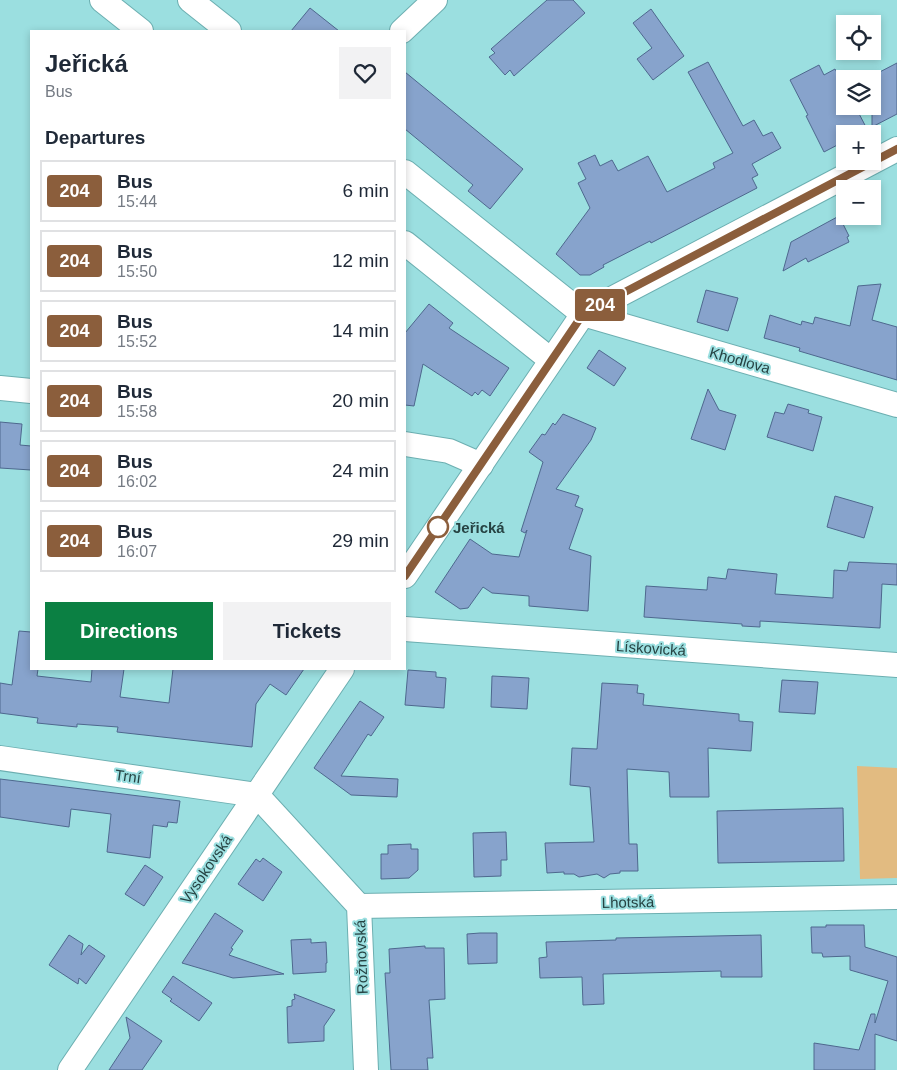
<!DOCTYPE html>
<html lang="en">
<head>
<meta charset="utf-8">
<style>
	body { margin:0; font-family:Arial,sans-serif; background:#f2f2f3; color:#1f2937; height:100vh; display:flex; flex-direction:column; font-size:19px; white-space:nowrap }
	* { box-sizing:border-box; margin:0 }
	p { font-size:16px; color:#747a83 }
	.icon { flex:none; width:28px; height:28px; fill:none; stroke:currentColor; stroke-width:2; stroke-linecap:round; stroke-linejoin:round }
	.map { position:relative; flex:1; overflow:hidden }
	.side { position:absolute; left:30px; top:30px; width:376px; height:640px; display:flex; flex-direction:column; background:#fff; border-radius:0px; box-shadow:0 2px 8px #0003 }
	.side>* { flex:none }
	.badge { padding:0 10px; border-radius:4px; font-size:18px; line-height:32px }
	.tools { position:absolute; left:836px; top:15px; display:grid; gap:10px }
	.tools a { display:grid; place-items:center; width:45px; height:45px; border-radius:0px; background:#fff; box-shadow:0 2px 8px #0003; font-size:25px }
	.map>.badge { position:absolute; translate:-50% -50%; box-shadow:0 0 0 2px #fff }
	h2 { padding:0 15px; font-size:19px; line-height:45px }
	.round { display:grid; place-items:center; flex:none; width:52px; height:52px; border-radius:0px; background:#f2f2f3 }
	.summary { display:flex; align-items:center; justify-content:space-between; height:85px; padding:0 15px }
	h1 { font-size:24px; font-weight:700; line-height:38px }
	.primary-button { display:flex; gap:10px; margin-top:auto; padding:10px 15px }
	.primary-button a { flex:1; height:58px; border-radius:0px; background:#0b8043; color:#fff; font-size:20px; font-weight:700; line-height:58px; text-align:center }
	.primary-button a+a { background:#f2f2f3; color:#1f2937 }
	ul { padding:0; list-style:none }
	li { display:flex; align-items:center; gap:15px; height:62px; margin:0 10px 8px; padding:0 5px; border:2px solid #e0e1e3; border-radius:0px }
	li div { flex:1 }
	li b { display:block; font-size:19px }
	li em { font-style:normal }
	li .badge { min-width:55px; font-weight:700; text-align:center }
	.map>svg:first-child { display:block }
	.green { fill:#e2bb81 }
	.building { fill:#87a3cc; stroke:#4e688e }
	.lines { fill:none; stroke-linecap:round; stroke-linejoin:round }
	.street-casing { stroke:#6cafb1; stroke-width:26 }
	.street { stroke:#fff; stroke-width:24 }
	.line-casing { stroke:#fff; stroke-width:11 }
	.line { stroke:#8b5e3c; stroke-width:8 }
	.stop-dot { fill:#fff; stroke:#8b5e3c; stroke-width:2.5 }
	.labels { text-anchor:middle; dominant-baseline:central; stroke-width:4; stroke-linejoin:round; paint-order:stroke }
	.street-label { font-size:15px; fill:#264343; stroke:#9bdfe0 }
	.stop-label { font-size:15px; font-weight:bold; fill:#264343; stroke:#9bdfe0; text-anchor:start }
</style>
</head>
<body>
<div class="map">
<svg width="897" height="1070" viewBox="0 0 897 1070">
	<rect width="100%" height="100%" fill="#9bdfe0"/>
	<path class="green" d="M857,766L897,768V878L860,879Z"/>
	<g class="building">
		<path d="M547,0H573L585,13L514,76L510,70L505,75L489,57L495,53L491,49Z"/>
		<path d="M310,8L339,31H291Z"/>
		<path d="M651,9L684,56L653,80L637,59L652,48L633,23Z"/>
		<path d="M708,62L743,126L754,120L763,136L772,132L781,148L752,164L758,175L752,178L757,188L651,243L650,241L603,265L604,267L590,275H580L556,254L590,208L578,183L586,179L578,163L595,155L600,166L612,160L618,171L648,156L667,192L715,168L713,163L733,153L688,72Z"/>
		<path d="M897,63V114L872,127V76Z"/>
		<path d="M819,65L824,75L835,69L845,87V106H855L867,129L858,134H845V141L824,152L806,116L808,115L790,80Z"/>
		<path d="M405,72L523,169L490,209L468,191L473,185L405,129Z"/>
		<path d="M839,216L849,236L847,237L849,242L808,262L806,258L783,271L791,242Z"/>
		<path d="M881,284L872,320L897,327V380L799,351L800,348L764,338L770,315L801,325L802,321L813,324L815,317L850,326L858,286Z"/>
		<path d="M706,290L738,298L728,331L697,322Z"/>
		<path d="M429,304L453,323L449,328L509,368L490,396L482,390L478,395L475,392L472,396L423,364L414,406L405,405V333Z"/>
		<path d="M599,350L626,368L614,386L587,368Z"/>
		<path d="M708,389L719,410L736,415L725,450L691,439Z"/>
		<path d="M788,404L809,410L808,413L822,417L813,451L767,437L775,412L784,414Z"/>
		<path d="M563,414L596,428L591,440L556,489L579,496L575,506L583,509L569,549L591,556L588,611L529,606V596L492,593L483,587L468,608L460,609L435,592L470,539L492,554L519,557L527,530L525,533L521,531L543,462L529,452L542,434L545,435L553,423L555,425Z"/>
		<path d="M0,422L22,424L20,445L31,446V470L0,468Z"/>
		<path d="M835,496L873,507L864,538L827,527Z"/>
		<path d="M849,562L897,564V585L882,584L880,628L760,621V627L742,626V624L644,617L646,586L707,590L708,577L726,579L728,569L777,574L775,594L833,598L834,570L847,571Z"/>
		<path d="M19,631L31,632V669H38L37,676L91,682L92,669H124L120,697L169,703L173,669H304L286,695L270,684L256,704L252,747L117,732L118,727L77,724V727L37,723L38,718L0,713V683L12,685Z"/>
		<path d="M408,670L436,672V677L446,678L444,708L405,705Z"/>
		<path d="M492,676L529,678L527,709L491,707Z"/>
		<path d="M782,680L818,682L815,714L779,712Z"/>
		<path d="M602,683L638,685L637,693L644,694L643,705L739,714V721L753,722L751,751L708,748L709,797H670L669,772L627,769L629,844H637L638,871H620V873L610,874L604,878L597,874L579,877L574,874H564V872L547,873L545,843L594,842L590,787L570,785L572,748L597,749Z"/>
		<path d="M360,701L384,717L371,736L368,734L341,776L398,779L397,797L351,795L314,768Z"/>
		<path d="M0,779L180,801L177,823L168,822L167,827L153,825L150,858L107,852L111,814L71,809L69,827L0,817Z"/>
		<path d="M843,808L844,861L718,863L717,811Z"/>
		<path d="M506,832L507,860H501V876L474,877L473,833Z"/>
		<path d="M411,844V849H418V870L409,878L381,879V854H388V845Z"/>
		<path d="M263,858L282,872L263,901L238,884L256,859L260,862Z"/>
		<path d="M145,865L163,877L144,906L125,894Z"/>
		<path d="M215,913L243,931L231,948L233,949L229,955L284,974L233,978L182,963Z"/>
		<path d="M826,925H864L865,947L897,957V1041L875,1034V1070H814V1043L859,1050L871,1014H875V1023L888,981L850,970V956L823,957L822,953H812L811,927H826Z"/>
		<path d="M480,933H497V963L468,964L467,934Z"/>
		<path d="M69,935L83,944L81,955L89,945L105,956L86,984L79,978L78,984L49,965Z"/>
		<path d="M761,935L762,977H721V971L603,974L604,1004L583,1005L582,977L540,978L539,958L547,957L546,942L616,940V938Z"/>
		<path d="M311,939V943L326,942L327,963H326V972L293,974L291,940Z"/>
		<path d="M425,946V948H444L445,999L429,1000L433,1058H427L428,1070H391L385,973H390L389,949Z"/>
		<path d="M173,976L212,1003L199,1021L170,1001L172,999L162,992Z"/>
		<path d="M294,994L335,1010L324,1026V1041L288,1043L287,1007L292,1006V1000L295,999Z"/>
		<path d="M126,1017L162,1041L142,1070H109L130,1038Z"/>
	</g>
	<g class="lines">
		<g class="street-casing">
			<g id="street">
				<path d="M102,0L141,31"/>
				<path d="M190,0L229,31"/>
				<path d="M402,31L435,0"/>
				<path d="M405,172L583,314L897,405"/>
				<path d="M405,243L551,360"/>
				<path d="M0,388L31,391"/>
				<path d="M405,444L449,451L481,465"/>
				<path d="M405,576L583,314L897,149"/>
				<path d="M405,629L897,665"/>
				<path d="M0,758L257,795L359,906L366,1070"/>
				<path d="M359,906L897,897"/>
				<path d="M70,1070L342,669"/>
			</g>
		</g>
		<use href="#street" class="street"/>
	</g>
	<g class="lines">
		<g class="line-casing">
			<path id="line" d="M405,576L583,314L897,149"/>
		</g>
		<use href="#line" class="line"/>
	</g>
	<circle class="stop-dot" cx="438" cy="527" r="10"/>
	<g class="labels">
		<g class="street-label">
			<text transform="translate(740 360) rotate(16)">Khodlova</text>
			<text transform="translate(651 648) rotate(4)">Lískovická</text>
			<text transform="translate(128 776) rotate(8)">Trní</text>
			<text transform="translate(206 869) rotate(-56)">Vysokovská</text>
			<text transform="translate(628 902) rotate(-1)">Lhotská</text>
			<text transform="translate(361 957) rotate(-92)">Rožnovská</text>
		</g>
		<g class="stop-label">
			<text x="453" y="527">Jeřická</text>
		</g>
	</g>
</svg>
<div class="tools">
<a><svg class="icon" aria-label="locate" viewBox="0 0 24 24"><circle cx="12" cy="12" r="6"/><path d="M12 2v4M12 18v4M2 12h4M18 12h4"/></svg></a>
<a><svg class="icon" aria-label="layers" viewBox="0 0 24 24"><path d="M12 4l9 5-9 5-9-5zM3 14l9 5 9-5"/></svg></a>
<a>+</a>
<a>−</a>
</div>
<b class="badge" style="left:600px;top:305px;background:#8b5e3c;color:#fff">204</b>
<section class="side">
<div class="summary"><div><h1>Jeřická</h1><p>Bus</p></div><a class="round"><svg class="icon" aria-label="heart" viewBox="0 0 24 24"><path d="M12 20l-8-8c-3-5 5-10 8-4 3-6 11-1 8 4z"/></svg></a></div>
<h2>Departures</h2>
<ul>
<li><span class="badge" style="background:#8b5e3c;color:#fff">204</span><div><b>Bus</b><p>15:44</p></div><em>6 min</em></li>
<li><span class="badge" style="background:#8b5e3c;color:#fff">204</span><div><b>Bus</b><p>15:50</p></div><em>12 min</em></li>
<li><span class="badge" style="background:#8b5e3c;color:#fff">204</span><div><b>Bus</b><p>15:52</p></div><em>14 min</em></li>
<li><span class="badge" style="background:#8b5e3c;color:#fff">204</span><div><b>Bus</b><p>15:58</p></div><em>20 min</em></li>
<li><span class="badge" style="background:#8b5e3c;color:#fff">204</span><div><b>Bus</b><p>16:02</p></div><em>24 min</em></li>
<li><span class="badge" style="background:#8b5e3c;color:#fff">204</span><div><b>Bus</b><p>16:07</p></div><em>29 min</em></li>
</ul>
<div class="primary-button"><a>Directions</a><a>Tickets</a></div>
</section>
</div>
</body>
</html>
